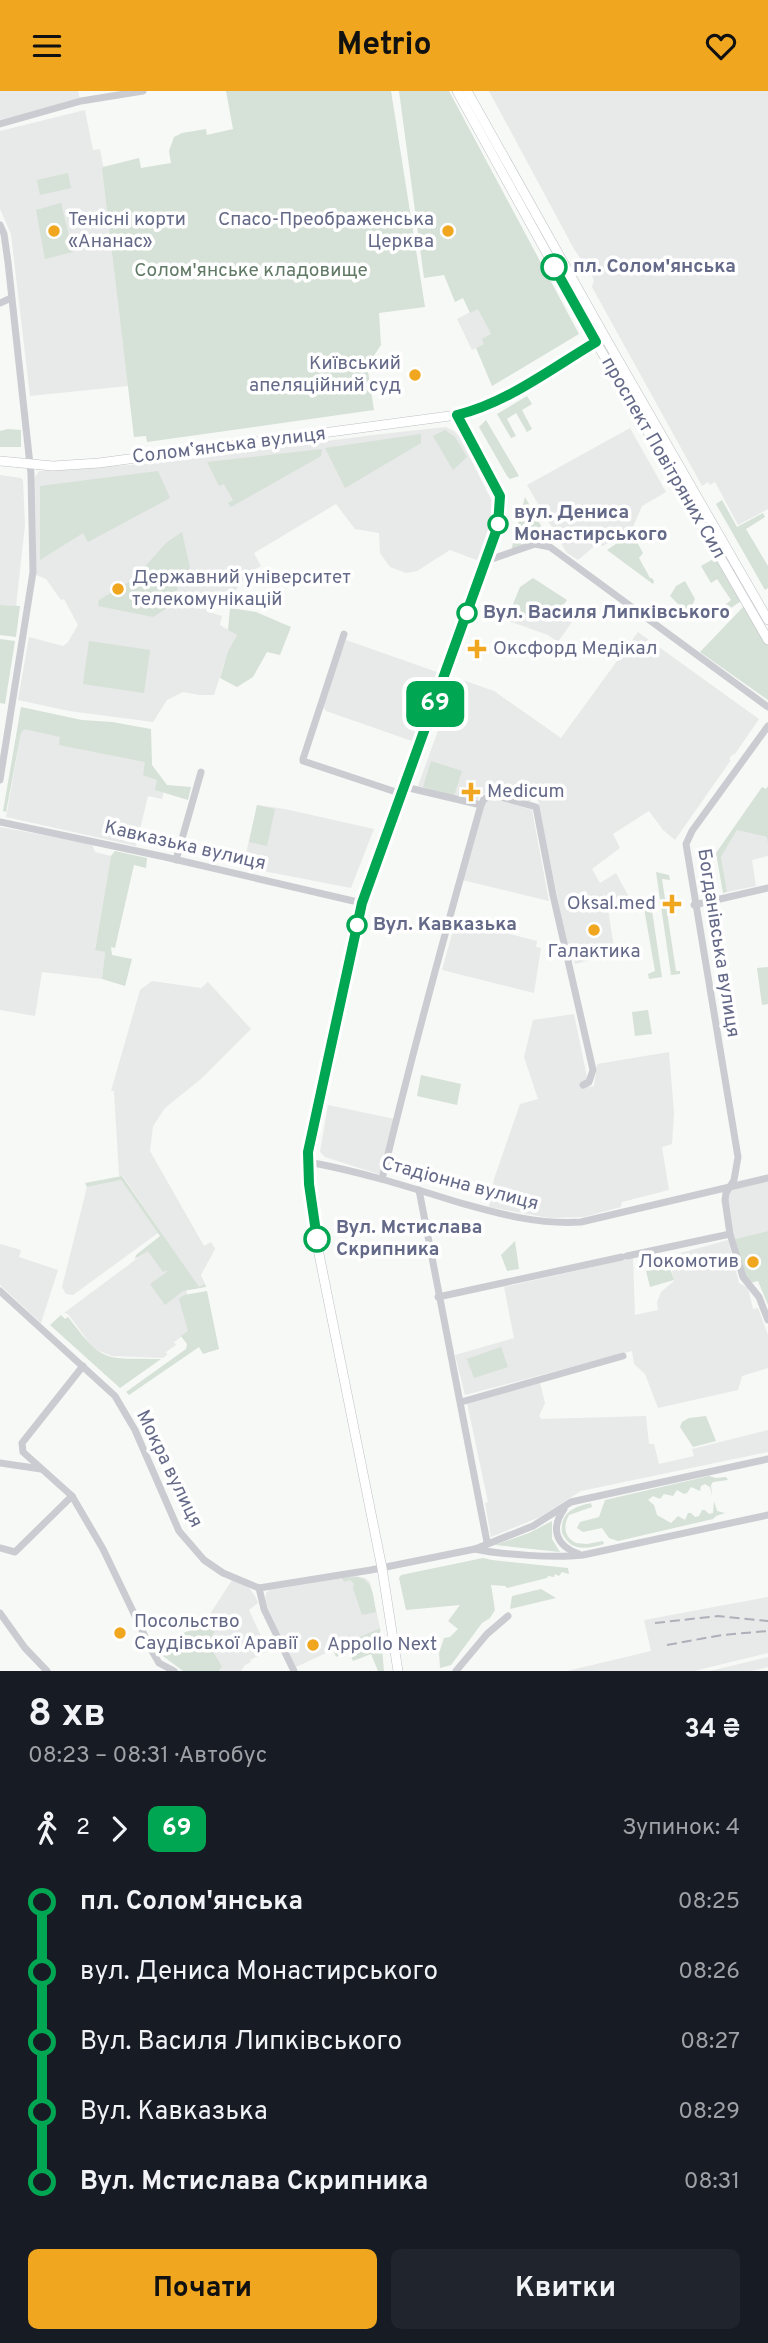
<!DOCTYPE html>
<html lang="uk">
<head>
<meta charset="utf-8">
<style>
	body { margin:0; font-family:Overpass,sans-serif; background:#20242c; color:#f1f3f6; height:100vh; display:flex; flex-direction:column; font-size:26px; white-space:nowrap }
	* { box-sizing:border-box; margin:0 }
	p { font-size:23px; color:#9ea1a6 }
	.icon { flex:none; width:38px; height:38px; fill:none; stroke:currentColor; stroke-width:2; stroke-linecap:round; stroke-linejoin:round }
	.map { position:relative; height:1580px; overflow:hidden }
	.details { display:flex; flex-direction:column; background:#171b24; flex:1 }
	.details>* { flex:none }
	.badge { padding:0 14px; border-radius:10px; font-size:24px; line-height:46px }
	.map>.badge { position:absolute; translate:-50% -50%; box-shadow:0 0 0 4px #fff }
	.legs { display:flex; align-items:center; gap:10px; height:77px; padding:0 28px; font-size:23px }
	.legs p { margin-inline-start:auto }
	.head { display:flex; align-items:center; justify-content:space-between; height:119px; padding:0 28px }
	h1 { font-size:38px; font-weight:700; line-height:52px }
	.button { display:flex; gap:14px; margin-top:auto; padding:14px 28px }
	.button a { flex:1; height:80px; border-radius:10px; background:#f0a61f; color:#111; font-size:28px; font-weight:700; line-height:80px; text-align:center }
	.button a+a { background:#20242c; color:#f1f3f6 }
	ul { padding:0 28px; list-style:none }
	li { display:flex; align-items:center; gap:24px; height:70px; font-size:26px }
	li i { display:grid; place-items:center; width:10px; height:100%; margin:0 9px; background:currentColor }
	li i::after { content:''; width:18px; height:18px; margin:-9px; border:5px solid; border-radius:50%; background:#171b24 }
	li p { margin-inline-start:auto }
	li:first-child i { background:linear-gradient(#0000 50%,currentColor 0) }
	li:last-child i { background:linear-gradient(currentColor 50%,#0000 0) }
	header { display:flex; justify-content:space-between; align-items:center; height:91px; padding:0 28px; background:#f0a61f; color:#111; font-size:32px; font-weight:700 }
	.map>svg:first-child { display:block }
	.built { fill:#e8e9e9 }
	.green { fill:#d6e1d7 }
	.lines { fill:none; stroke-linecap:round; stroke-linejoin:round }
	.major-casing { stroke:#bfc0c6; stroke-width:10 }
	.minor { stroke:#cbccd1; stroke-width:7 }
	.major { stroke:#fff; stroke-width:9 }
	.rail { stroke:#aeafb8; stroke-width:2; stroke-dasharray:10 5; stroke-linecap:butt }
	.line-1-casing { stroke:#fff; stroke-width:16 }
	.line-1 { stroke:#00a651; stroke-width:10 }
	.poi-dot { fill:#f0a61f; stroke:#fff; stroke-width:2.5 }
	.stop-1-dot { fill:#fff; stroke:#00a651; stroke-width:3.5 }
	.labels { text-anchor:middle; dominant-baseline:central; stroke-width:7; stroke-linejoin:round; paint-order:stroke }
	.poi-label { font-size:19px; fill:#656a89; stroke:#fff; text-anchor:start }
	.stop-label { font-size:19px; font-weight:bold; fill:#656a89; stroke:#fff; text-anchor:start }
	.park-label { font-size:19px; fill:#617a66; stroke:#fff }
	.street-label { font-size:19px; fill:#656a89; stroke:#fff }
</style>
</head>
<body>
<header><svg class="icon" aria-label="menu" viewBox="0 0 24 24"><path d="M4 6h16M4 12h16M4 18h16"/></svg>Metrio<svg class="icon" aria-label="heart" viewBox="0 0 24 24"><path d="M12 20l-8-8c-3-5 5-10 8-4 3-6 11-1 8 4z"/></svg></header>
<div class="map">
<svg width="768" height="1580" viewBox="0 0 768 1580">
	<rect width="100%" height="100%" fill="#f7f9f6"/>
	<g class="built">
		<path d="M0,0H78L80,8L0,29Z"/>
		<path d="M489,0H768V418L738,434L715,391L710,394L708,391L702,395L592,196L594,189L592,185L574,158Z"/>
		<path d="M85,19L93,59L100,58L104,79L102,80L128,295L30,305L11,143L0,118V40Z"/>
		<path d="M478,217L491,243L484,253L472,259L457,228Z"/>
		<path d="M446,336L454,340L459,345L492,410L491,428L479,470L450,459L417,480L406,482L390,476L380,462L379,442L355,438L336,413L254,462L261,475L247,483L231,506L209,521L222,525L220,534L237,544L228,560L214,604H199L183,601L167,609L153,631L69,620L18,609L29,546L63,555L68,551L78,534L64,508L61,509L46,488L36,484L35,386L39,380L158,372L381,343Z"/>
		<path d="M630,337L666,401L642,415L633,436L603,455L597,453L578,469L567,462L527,394Z"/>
		<path d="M0,384L21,387L23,389L25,434L16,515L0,514Z"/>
		<path d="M535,512L555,526L559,521L572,531L558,551L548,544L506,529L522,528Z"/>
		<path d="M638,541L759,628L735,663L732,664L729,668L731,669L675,749L663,739L649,720L613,743L620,757L592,778L600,792L616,782L629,806L607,812L615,863L575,873L574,868L570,869L536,700L529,701L531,709L527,712L490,701L479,705L478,711L418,695L457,587L494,600L561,647Z"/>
		<path d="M346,549L437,581L412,650L326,620L322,614Z"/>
		<path d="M22,637L150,666V674L165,695L162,708L148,705L136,755L6,726Z"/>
		<path d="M488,708H496L532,719L549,810L462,789L483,714Z"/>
		<path d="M257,714L285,718L374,738L351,797L243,776Z"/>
		<path d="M0,736L92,753L95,761L111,765L95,858L105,861L102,888L42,881L35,925L0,919Z"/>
		<path d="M737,739L768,746V765L752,769L756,795L727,801L721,766Z"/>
		<path d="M456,829L537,850L536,856L541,857L534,902L442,879Z"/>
		<path d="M152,890L201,897L208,891L251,938L202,987L165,1017L153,1035L150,1060L204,1155L211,1151L215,1158L201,1184L205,1193L199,1197L123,1085H119L114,1000H111L140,899Z"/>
		<path d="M574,923L589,996L594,995L597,973L669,961L674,1022L672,1053L662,1056L669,1099L622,1111L621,1116L584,1126L549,1127L489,1116L494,1088L520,1013L538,1008L524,966L533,929Z"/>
		<path d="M328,1014L395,1028L381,1084L325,1066L320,1061Z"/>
		<path d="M121,1089L158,1142L73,1204L66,1203L62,1196L87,1096Z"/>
		<path d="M768,1089V1140L735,1148L727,1115V1105L731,1098Z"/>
		<path d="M162,1149L182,1183L191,1217L188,1241L174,1251L176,1254L166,1261L167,1264L163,1267L112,1265L99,1260L91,1254L68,1223L64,1222Z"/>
		<path d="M728,1149L739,1192L748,1197L753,1218L758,1217L768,1244V1277L742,1285L738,1299L658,1317L645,1283L634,1273L632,1260L465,1304L455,1264L514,1247L504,1196L633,1167L635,1224L658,1219L657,1211L661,1201L674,1190L669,1165Z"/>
		<path d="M0,1153L21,1159L19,1166L58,1179L41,1232L0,1194Z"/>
		<path d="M540,1292L545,1312L539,1325L542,1328L646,1325L649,1353H654L659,1373L694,1365L692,1358L768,1339V1361L581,1400L540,1426L491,1446L485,1412L488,1411L467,1312Z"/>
		<path d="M355,1485L365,1487L370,1491L380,1537L296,1576L265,1511L266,1502L270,1499Z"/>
		<path d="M232,1489L248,1495L256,1507L258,1512L249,1519L268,1560L250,1569L251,1571L245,1574L241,1580H219L222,1577L208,1550L220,1532L210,1523Z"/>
		<path d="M768,1506V1562L694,1580H567L651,1560L644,1529Z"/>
		<path d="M768,1566V1576L751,1580H710Z"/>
	</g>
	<g class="green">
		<path d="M226,0H391L425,216L379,222L381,254L373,266L368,280L374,319L147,351L146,345L134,346L102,79L103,76L139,67L141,77L171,72L169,60L174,46L182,42L206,38L207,44L233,38Z"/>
		<path d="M399,0H449L579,243L492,295L476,257L484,253L482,248L491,243L478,218L470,222L463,207L455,211L444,184L424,187Z"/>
		<path d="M68,82L71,97L40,104L37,89Z"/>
		<path d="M61,112L73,161L45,168L36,119Z"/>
		<path d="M527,305L532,313L522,319L532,338L527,341L516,322L507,328L516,345L511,347L497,323Z"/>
		<path d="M486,329L519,385L510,388L507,385L479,336Z"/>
		<path d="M8,338L21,339V356H0V340Z"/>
		<path d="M445,339L455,346L467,366L453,379L433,345Z"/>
		<path d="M421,343V352L345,397L325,357Z"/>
		<path d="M322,358L321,365L231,416L228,412L233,409L224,393L219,395L207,371Z"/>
		<path d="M158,380L170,407L88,451L83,442L40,469V395Z"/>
		<path d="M525,406L544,440L542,448L511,460Z"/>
		<path d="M722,409L737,436L763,422L765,426L746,438L768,475V497L765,499L716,413Z"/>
		<path d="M182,441L190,477L179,492L173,513L153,526L98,515L99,509L134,488L166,452Z"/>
		<path d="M632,442L643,462L639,467L650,487H652L654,490L653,493L607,459Z"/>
		<path d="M715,467L741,510L728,519L725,514L731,509L717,488L711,492L701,475Z"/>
		<path d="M533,487L567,509L555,526L535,512L522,528H507L520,496Z"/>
		<path d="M685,490L695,508L692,515L686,518L681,516L670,505L676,495Z"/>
		<path d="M0,514L20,515L16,546L0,544Z"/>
		<path d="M745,514L768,554V609L700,561Z"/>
		<path d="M230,517L256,521L291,536L280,564L267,561L253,586L237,596L220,587L228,560L237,544L228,539Z"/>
		<path d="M0,548L15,550L5,613L0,612Z"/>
		<path d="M89,550L150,559L144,602L83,593Z"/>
		<path d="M21,616L82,629L112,631L151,638L152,674L167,694L191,696L188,709L155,699L157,689L143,684L145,671L59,654L60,646L24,638L21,642L6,721L3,720Z"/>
		<path d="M431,670L462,680L454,705L423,696Z"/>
		<path d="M768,695V753L767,746L737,739L721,766L727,801L723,802L716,762L762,696L766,698Z"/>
		<path d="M257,714L275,718L267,755L249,751Z"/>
		<path d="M115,760L147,767L146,777L134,774L115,857L111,856L112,864L132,868L125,895L102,888L105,861L95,859L111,765Z"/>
		<path d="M656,781L669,784L670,789L662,788L676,880H680V883L671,884Z"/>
		<path d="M612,811L651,813L662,886L649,888L648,883L655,880L644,817L612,816Z"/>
		<path d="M768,876V913L762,914L757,877Z"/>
		<path d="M648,919L652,943L635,945L632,921Z"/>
		<path d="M421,984L461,993L457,1014L417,1005Z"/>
		<path d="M122,1085L199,1196L205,1193L206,1196L183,1200L165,1214L150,1193L167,1181V1179L163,1181L148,1160L135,1168L136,1164L160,1145L121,1089L87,1096L85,1092Z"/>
		<path d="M768,1140V1214L758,1190L750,1192L747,1189L735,1148Z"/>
		<path d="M515,1150L519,1178L507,1180L501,1164Z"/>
		<path d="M669,1174L674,1189L650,1196L646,1180Z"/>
		<path d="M207,1200L219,1258L203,1263L199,1256L129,1304L126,1301L186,1258L187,1253L181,1245L188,1240L179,1208L184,1204Z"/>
		<path d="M61,1224L65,1228L68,1226C104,1273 103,1267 161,1268L120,1297L50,1234Z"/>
		<path d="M501,1256L508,1276L474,1287L467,1268Z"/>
		<path d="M706,1325L716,1350L693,1356L680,1336L682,1331L689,1327Z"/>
		<path d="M709,1385L716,1387L726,1386L728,1389L713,1391L711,1394L712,1405L710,1396L705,1393L701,1395L700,1400L691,1396L687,1402L684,1403L677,1399L673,1405L664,1403L660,1408L653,1405L648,1409L654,1414L657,1424L671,1432L678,1425L685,1429L688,1422H691L695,1426L699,1425L702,1419H705L709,1423L713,1422L714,1410L717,1420L725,1422L716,1425L713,1428L618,1450L609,1447L602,1437L583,1441L577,1437L580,1431L599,1426L605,1409Z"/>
		<path d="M591,1412L592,1416L569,1424C563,1435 564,1446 576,1452L587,1453L603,1450L604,1453C586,1458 571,1461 562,1442C560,1421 574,1416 591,1412Z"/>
		<path d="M552,1430V1448L560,1461L495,1454L529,1442Z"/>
		<path d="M483,1467L492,1469L568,1477L569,1483L562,1481L559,1485L555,1483L554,1486L548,1485L547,1487L507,1497L505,1495L491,1494L495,1519L490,1527L482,1532L451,1574L440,1577L439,1562L444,1547L450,1546L458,1538L448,1530L460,1514L406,1519L399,1487L401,1484Z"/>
		<path d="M357,1486C374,1489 373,1506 376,1521L362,1524L353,1497L354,1493L350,1489L344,1491L342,1487Z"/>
		<path d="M541,1498L556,1507L510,1518L512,1505Z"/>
		<path d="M210,1523L220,1532L208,1551L222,1576L219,1580H183L163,1565L181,1543L199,1536Z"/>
		<path d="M380,1537L384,1580H378L371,1563L353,1570L349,1560L336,1566L333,1558Z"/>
	</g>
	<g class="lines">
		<g class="major-casing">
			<g id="major">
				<path d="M457,0L596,251L768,549"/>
				<path d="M467,0L605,246L768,529"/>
				<path d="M0,370L53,375L99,372L457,324C507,312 559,272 605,246"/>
				<path d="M398,1580L382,1477L317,1153L309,1092L308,1061L362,812L498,435L500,405L457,324"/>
			</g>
		</g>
		<g class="minor">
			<path d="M0,33L81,10L143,0"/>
			<path d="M0,134L4,143L8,171L31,383L33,481L0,689"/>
			<path d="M0,212L11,207"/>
			<path d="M486,470L535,453L550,456L768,616"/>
			<path d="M344,543L303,668V670L402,703"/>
			<path d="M768,635L692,740L686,753L738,1066L734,1089L726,1102L725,1109L730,1143L743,1186L759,1206L768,1229"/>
			<path d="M405,696L481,714"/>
			<path d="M0,731L165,766L362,812"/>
			<path d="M176,769L201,681"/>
			<path d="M694,814L768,797"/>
			<path d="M308,1071C358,1080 406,1095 454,1110C497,1122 536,1134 581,1131L768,1087"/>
			<path d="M382,1088C412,962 446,838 481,714L484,708L494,704L536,716L553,804L593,979L589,991L583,994"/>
			<path d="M419,1099L487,1451"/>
			<path d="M627,1165L730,1143"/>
			<path d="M0,1200L115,1305L135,1339L179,1440L204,1469L223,1482L259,1497L371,1479L475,1458C502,1464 555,1467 583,1464L768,1424"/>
			<path d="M438,1206L622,1166"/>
			<path d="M83,1275L22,1352L23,1361L72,1405L103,1458L152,1560L159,1572L174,1580"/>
			<path d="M461,1311L623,1265"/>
			<path d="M0,1372L41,1378"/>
			<path d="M564,1418C550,1438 556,1455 579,1463"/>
			<path d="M0,1457L15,1461L72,1405"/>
			<path d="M475,1458L533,1435L571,1411L580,1409L768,1368"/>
			<path d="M259,1497L264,1518L294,1580"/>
			<path d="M0,1522L25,1557L47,1580"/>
			<path d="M456,1580L487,1543L508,1525"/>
		</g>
		<use href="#major" class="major"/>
		<g class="rail">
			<path d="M655,1532L718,1525L768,1530"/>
			<path d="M667,1554L722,1544L768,1540"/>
		</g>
	</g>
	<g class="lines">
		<g class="line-1-casing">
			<path id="line-1" d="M317,1148L309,1093L308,1061L362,812L498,435L500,405L457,324C507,312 552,277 596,251L554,176"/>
		</g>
		<use href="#line-1" class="line-1"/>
	</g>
	<g class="poi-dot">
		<circle cx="54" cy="140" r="7"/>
		<circle cx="448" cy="140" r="7"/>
		<circle cx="415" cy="284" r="7"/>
		<circle cx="118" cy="498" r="7"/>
		<path d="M473.5 547.5h7v7h7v7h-7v7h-7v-7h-7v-7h7z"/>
		<path d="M467.5 690.5h7v7h7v7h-7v7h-7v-7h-7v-7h7z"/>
		<path d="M668.5 802.5h7v7h7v7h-7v7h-7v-7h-7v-7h7z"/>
		<circle cx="594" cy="839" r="7"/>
		<circle cx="753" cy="1171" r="7"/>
		<circle cx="120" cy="1542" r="7"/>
		<circle cx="313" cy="1554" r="7"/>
	</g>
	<g class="stop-1-dot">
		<circle cx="554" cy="176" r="12"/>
		<circle cx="498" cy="433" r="9"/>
		<circle cx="467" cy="522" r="9"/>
		<circle cx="357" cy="834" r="9"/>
		<circle cx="317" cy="1148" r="12"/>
	</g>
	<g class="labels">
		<g class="poi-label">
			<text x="68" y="129">Тенісні корти<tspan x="68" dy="22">«Ананас»</tspan></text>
			<text x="434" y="129" text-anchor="end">Спасо-Преображенська<tspan x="434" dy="22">Церква</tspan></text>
			<text x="401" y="273" text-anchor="end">Київський<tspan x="401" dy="22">апеляційний суд</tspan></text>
			<text x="132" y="487">Державний університет<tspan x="132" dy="22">телекомунікацій</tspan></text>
			<text x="493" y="558">Оксфорд Медікал</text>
			<text x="487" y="701">Medicum</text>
			<text x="656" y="813" text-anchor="end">Oksal.med</text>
			<text x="594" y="861" text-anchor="middle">Галактика</text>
			<text x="739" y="1171" text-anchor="end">Локомотив</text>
			<text x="134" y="1531">Посольство<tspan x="134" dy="22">Саудівської Аравії</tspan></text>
			<text x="327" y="1554">Appollo Next</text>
		</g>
		<g class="stop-label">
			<text x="573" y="176">пл. Солом'янська</text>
			<text x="514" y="422">вул. Дениса<tspan x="514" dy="22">Монастирського</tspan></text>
			<text x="483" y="522">Вул. Василя Липківського</text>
			<text x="373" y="834">Вул. Кавказька</text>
			<text x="336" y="1137">Вул. Мстислава<tspan x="336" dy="22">Скрипника</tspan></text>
		</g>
		<g class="park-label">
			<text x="251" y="180">Солом'янське кладовище</text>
		</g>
		<g class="street-label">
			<text transform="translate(229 355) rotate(-7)">Соломʼянська вулиця</text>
			<text transform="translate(663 367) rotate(60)">проспект Повітряних Сил</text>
			<text transform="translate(185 755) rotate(13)">Кавказька вулиця</text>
			<text transform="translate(718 852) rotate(81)">Богданівська вулиця</text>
			<text transform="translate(460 1093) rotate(15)">Стадіонна вулиця</text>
			<text transform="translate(169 1378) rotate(64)">Мокра вулиця</text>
		</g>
	</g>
</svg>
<b class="badge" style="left:435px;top:613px;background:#00a651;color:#fff">69</b>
</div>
<section class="details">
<div class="head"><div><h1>8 хв</h1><p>08:23 – 08:31 · Автобус</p></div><b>34 ₴</b></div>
<div class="legs"><svg class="icon" aria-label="walk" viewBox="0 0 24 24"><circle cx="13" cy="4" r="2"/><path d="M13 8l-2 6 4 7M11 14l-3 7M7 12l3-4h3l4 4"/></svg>2<svg class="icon" aria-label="forward" viewBox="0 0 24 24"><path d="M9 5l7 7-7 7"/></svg><b class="badge" style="background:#00a651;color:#fff">69</b><p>Зупинок: 4</p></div>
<ul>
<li><i style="color:#00a651"></i><b>пл. Солом'янська</b><p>08:25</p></li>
<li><i style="color:#00a651"></i><span>вул. Дениса Монастирського</span><p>08:26</p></li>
<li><i style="color:#00a651"></i><span>Вул. Василя Липківського</span><p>08:27</p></li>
<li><i style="color:#00a651"></i><span>Вул. Кавказька</span><p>08:29</p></li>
<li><i style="color:#00a651"></i><b>Вул. Мстислава Скрипника</b><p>08:31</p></li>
</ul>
<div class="button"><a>Почати</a><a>Квитки</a></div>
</section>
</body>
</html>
